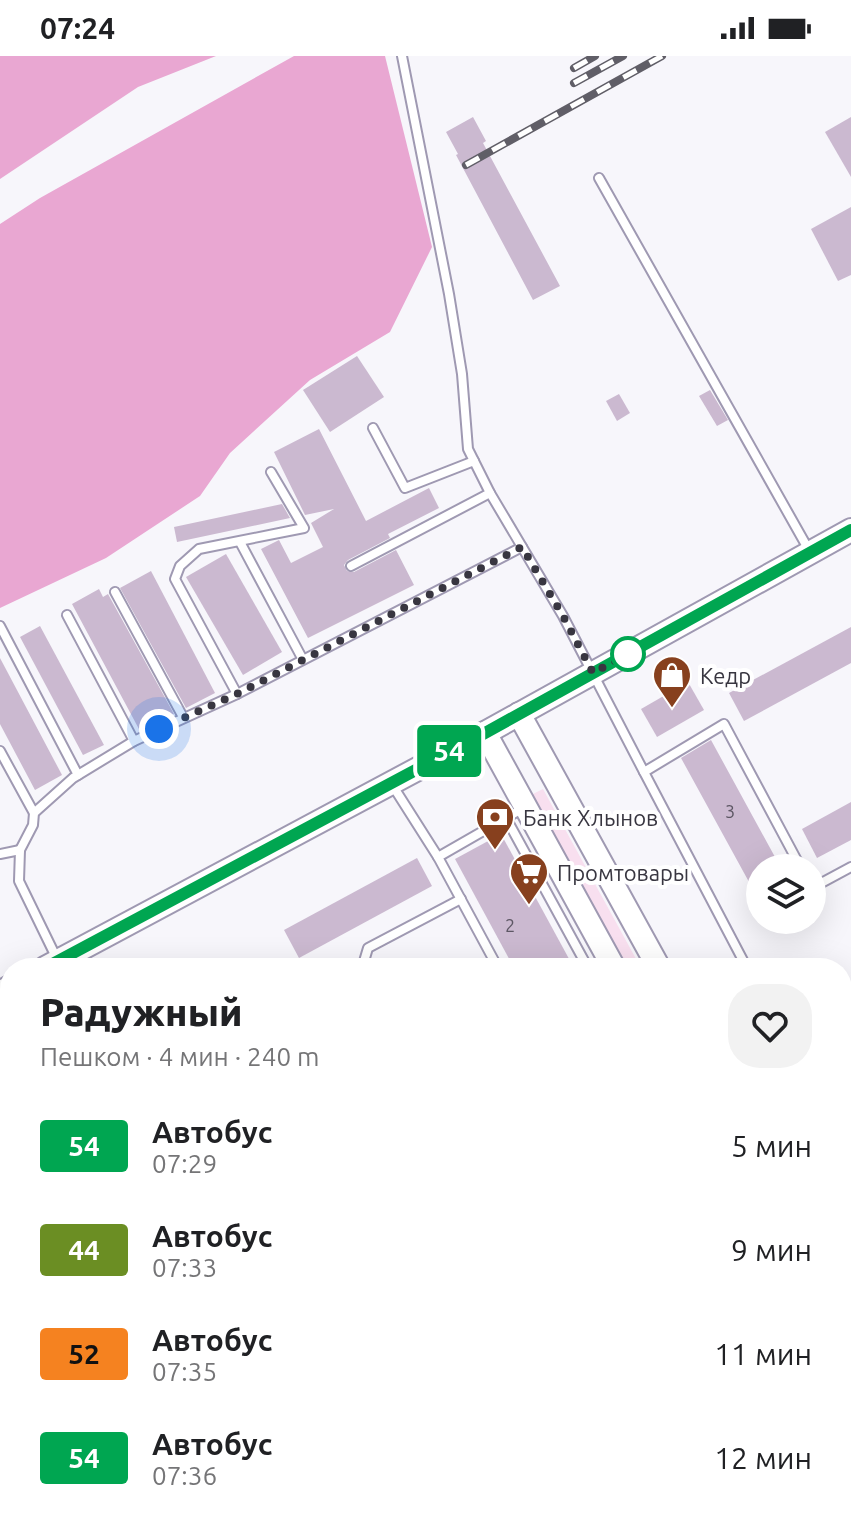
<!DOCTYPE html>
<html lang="ru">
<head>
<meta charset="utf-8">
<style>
	body { margin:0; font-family:Ubuntu,sans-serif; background:#f2f2f2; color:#202124; height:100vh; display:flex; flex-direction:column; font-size:30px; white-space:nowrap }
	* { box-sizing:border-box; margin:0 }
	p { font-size:26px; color:#757577 }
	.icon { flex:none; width:44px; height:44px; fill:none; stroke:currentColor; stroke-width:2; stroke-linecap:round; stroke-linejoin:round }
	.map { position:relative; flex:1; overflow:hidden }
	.details { position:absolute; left:0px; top:902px; width:852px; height:568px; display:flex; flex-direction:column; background:#fff; border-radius:32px 32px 0 0; box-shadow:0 8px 32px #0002 }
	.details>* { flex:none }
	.badge { padding:0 16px; border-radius:6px; font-size:28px; line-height:52px }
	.fabs { position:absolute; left:746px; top:798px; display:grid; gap:16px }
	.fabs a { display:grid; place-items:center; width:80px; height:80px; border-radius:50%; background:#fff; box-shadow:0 8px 32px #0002; font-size:40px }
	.you { position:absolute; width:40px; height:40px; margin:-20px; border:6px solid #fff; border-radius:50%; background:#1a73e8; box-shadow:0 0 0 12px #1a73e833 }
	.map>.badge { position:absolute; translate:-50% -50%; box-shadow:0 0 0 4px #fff }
	.round { display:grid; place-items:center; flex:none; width:84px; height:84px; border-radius:32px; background:#f2f2f2 }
	.overview { display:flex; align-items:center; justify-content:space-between; height:136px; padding:0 40px }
	h1 { font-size:38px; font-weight:800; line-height:60px }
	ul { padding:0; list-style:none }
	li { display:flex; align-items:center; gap:24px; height:104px; padding:0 40px }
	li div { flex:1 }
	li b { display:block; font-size:30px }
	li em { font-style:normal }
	li .badge { min-width:88px; font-weight:700; text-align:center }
	.status { display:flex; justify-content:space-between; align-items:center; height:56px; padding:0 40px; background:#fff; direction:ltr }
	.status svg { height:22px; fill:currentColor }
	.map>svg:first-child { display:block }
	.green { fill:#f8dfef }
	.forest { fill:#e9a7d2 }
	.building { fill:#cbb9d0 }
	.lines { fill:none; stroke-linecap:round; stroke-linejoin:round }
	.lane-casing { stroke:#9f99b2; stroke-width:12 }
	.street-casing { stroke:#9f99b2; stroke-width:20 }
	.secondary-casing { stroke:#9f99b2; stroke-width:26 }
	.path { stroke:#a5a4ab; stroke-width:3; stroke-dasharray:4 6; stroke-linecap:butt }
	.lane { stroke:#fff; stroke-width:8 }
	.street { stroke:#fff; stroke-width:16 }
	.secondary { stroke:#fff; stroke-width:22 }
	.rail-casing { stroke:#605e67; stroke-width:8 }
	.rail { stroke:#fff; stroke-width:5; stroke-dasharray:15; stroke-linecap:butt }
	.line-casing { stroke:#fff; stroke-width:18 }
	.line { stroke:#00a651; stroke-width:12 }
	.walk { stroke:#383640; stroke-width:8; stroke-dasharray:0 14.4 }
	.stop-dot { fill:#fff; stroke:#00a651; stroke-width:4 }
	.labels { text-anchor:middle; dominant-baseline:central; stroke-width:8; stroke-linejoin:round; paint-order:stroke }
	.number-label { font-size:18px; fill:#5d5764 }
	.poi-label { font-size:22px; fill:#383640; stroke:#fff; text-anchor:start }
</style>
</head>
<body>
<div class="status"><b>07:24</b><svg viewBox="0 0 49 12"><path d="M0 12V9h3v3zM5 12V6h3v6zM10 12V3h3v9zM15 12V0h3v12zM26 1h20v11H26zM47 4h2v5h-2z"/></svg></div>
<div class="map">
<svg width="851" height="1470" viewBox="0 0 851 1470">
	<rect width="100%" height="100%" fill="#f7f6fb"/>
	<path class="green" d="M543,733L641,912H623L529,740Z"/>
	<g class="forest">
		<path d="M0,0H216L138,31L0,123Z"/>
		<path d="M294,0H385L432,191L390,276L310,324L230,397L200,440L106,502L0,552V168L40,142Z"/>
	</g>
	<g class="building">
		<path d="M473,61L486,85L483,87L560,230L533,244L456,99L458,98L446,76Z"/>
		<path d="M851,61V121L825,76Z"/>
		<path d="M851,151V219L838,225L811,173Z"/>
		<path d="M357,300L384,341L330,376L303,334Z"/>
		<path d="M710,334L728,364L717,370L699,340Z"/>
		<path d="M619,338L630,357L617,365L606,345Z"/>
		<path d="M319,373L366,465L429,432L439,452L388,478L390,482L348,504L344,509L347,515L354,516L396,494L414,529L308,582L261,493L279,484L291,507L323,491L311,467L334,453L305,459L274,396Z"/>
		<path d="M282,448L290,462L177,486L174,471Z"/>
		<path d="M226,498L282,596L243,619L186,521Z"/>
		<path d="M151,515L215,637L186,652L120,532Z"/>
		<path d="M99,533L103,541L108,538L174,658L140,675L72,548Z"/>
		<path d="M40,570L104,689L83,699L20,581Z"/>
		<path d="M851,571V607L744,665L729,637Z"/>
		<path d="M0,602L62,719L35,734L0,668Z"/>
		<path d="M688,626L704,654L657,681L641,653Z"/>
		<path d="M711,684L781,812H760V846L681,702Z"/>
		<path d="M851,746V784L817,802L802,773Z"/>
		<path d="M501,778L574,912H514L455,803Z"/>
		<path d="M417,802L432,830L299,902L284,874Z"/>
	</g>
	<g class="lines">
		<g class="lane-casing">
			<g id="lane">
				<path d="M402,0L449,238L462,318L468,393L490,437L563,560L644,716L724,668L801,812"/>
				<path d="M599,122L810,496"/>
				<path d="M373,372L405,432L474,405"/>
				<path d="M240,486L302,602"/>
				<path d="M351,510L490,437"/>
				<path d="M115,536L183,661"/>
				<path d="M67,559L134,685"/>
				<path d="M0,570L78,719"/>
				<path d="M237,638L175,523L180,510L199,493L304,472L271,416"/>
				<path d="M0,695L34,757"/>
				<path d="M644,716L747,912"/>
				<path d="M391,727L438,801"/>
				<path d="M506,762L588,912"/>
				<path d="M0,798L20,794"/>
				<path d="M812,832L851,811"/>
				<path d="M57,903L19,825L20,794L33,769L34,757L73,722L134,685L237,638L522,491"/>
				<path d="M362,912L368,892L461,843"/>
				<path d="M498,912L438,801L525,751"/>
				<path d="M842,1095L851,1089"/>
				<path d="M842,1151L851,1167"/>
				<path d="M57,1470L76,1460"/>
				<path d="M251,1470L266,1460"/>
			</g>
		</g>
		<g class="street-casing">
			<path id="street" d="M470,1470L488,1460"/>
		</g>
		<g class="secondary-casing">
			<g id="secondary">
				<path d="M519,658L659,912"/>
				<path d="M485,677L614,912"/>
				<path d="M45,912L485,677L851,474"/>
				<path d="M0,937L10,931"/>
				<path d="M842,1246L851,1262"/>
				<path d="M842,1328L851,1345"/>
			</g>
		</g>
		<path class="path" d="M842,1367L851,1384"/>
		<use href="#lane" class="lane"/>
		<use href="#street" class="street"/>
		<use href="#secondary" class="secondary"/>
		<g class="rail-casing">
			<g id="rail">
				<path d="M574,12L595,0"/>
				<path d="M574,27L623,0"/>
				<path d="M466,109L662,0"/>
			</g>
		</g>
		<use href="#rail" class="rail"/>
	</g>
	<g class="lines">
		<g class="line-casing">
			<path id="line" d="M45,912L485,677L851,474"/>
		</g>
		<use href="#line" class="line"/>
		<path class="walk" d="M159,673L237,638L522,491L563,560L593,617L628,598"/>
	</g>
	<defs>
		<g id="shop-pin" transform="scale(2)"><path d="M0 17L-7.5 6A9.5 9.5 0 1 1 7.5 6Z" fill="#87401e" stroke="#fff"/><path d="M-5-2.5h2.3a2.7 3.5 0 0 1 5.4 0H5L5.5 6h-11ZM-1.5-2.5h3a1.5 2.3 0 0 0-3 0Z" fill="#fff"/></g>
		<g id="bank-pin" transform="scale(2)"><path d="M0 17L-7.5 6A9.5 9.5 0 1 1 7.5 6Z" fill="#87401e" stroke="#fff"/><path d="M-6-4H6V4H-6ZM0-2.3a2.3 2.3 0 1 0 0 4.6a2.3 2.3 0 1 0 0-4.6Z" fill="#fff"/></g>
		<g id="supermarket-pin" transform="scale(2)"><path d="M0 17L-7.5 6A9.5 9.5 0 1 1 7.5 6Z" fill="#87401e" stroke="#fff"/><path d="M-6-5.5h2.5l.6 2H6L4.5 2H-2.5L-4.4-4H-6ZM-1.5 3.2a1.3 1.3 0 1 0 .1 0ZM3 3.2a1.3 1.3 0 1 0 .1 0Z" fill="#fff"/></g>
	</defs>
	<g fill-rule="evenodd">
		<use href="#shop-pin" x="672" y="619"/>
		<use href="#bank-pin" x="495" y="761"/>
		<use href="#supermarket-pin" x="529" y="816"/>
	</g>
	<circle class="stop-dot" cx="628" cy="598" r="16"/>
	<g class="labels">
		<g class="number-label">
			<text x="730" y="755">3</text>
			<text x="510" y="869">2</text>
		</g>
		<g class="poi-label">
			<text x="700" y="619">Кедр</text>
			<text x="523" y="761">Банк Хлынов</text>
			<text x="557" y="816">Промтовары</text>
		</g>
	</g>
</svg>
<div class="fabs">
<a><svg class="icon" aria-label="layers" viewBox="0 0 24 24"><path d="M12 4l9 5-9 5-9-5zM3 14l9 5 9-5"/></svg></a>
</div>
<div class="you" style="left:159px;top:673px"></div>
<b class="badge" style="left:449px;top:695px;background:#00a651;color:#fff">54</b>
<section class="details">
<div class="overview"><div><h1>Радужный</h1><p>Пешком · 4 мин · 240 m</p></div><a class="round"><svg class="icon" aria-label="heart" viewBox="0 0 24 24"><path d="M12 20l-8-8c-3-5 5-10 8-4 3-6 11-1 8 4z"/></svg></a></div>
<ul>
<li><span class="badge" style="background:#00a651;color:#fff">54</span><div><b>Автобус</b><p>07:29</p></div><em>5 мин</em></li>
<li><span class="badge" style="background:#6b8e23;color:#fff">44</span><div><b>Автобус</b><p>07:33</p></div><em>9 мин</em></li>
<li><span class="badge" style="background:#f58220;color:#111">52</span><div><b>Автобус</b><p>07:35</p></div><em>11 мин</em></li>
<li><span class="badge" style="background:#00a651;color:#fff">54</span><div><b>Автобус</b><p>07:36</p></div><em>12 мин</em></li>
</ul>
</section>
</div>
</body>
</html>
